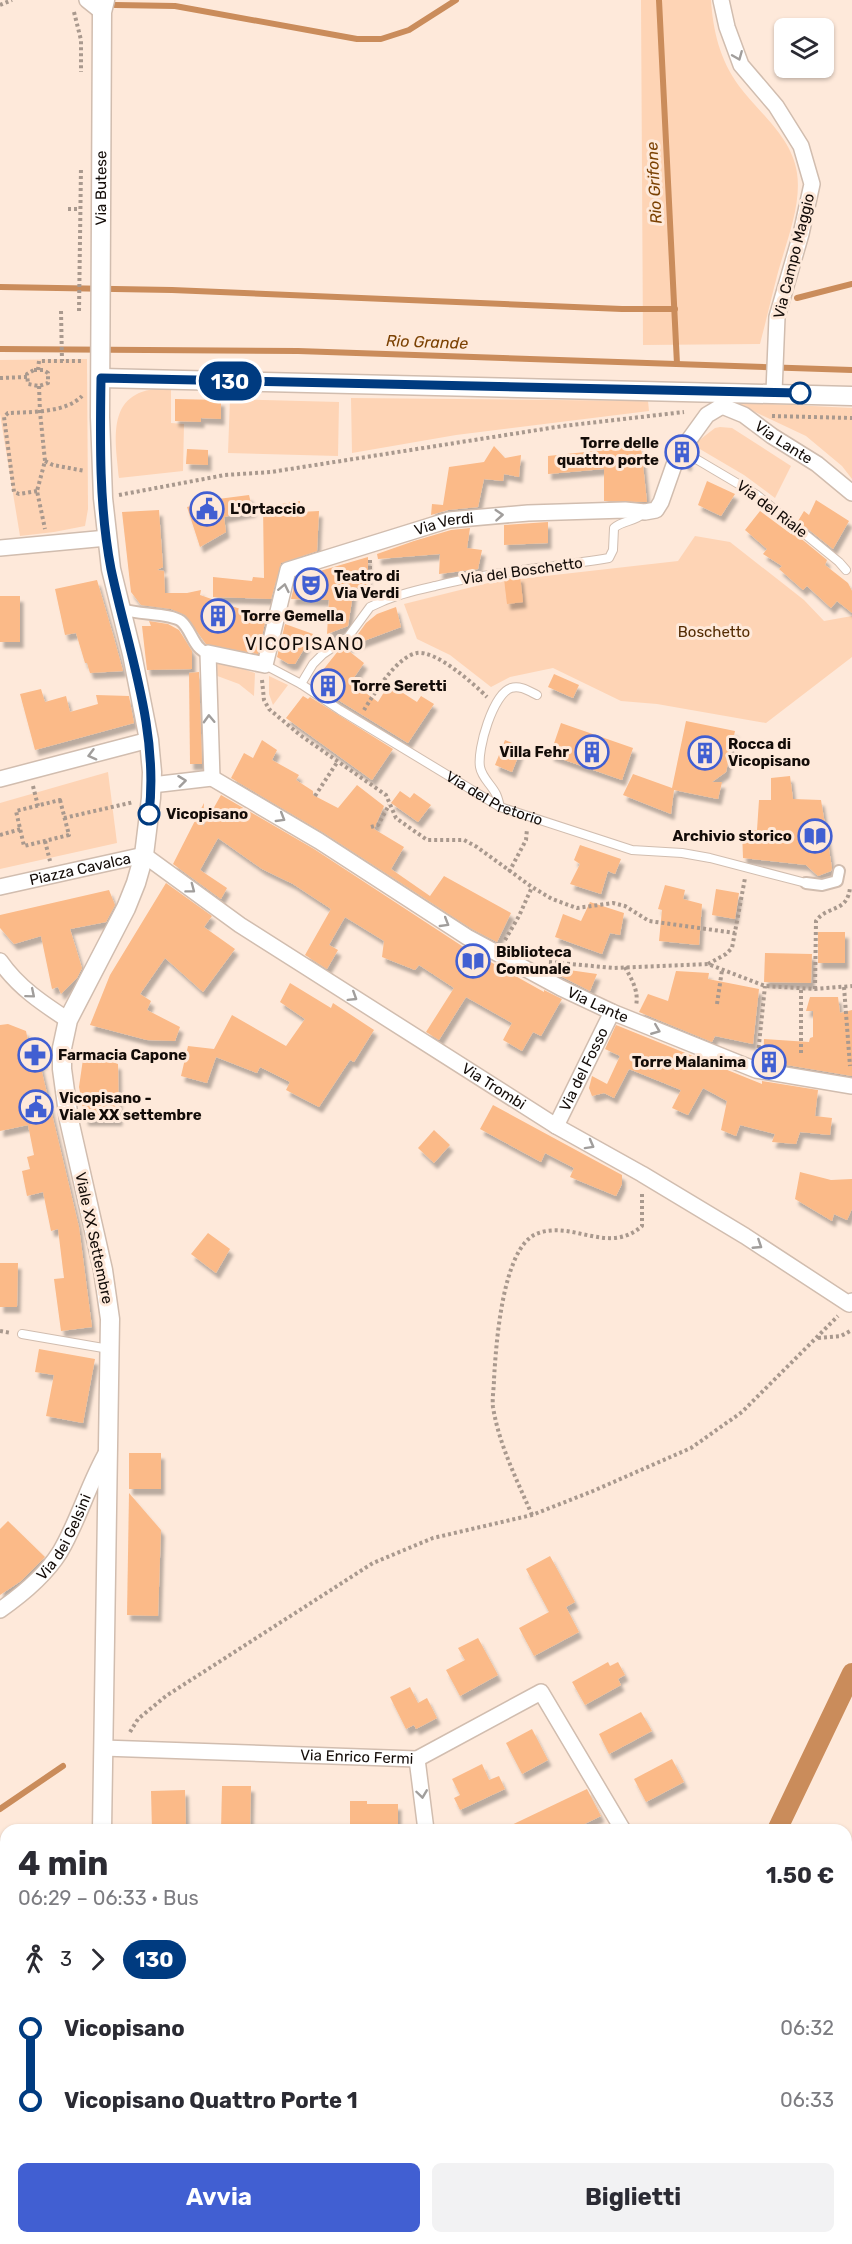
<!DOCTYPE html>
<html lang="it">
<head>
<meta charset="utf-8">
<style>
	body { margin:0; font-family:Rubik,sans-serif; background:#f2f2f3; color:#2b2b33; height:100vh; display:flex; flex-direction:column; font-size:22px; white-space:nowrap }
	* { box-sizing:border-box; margin:0 }
	p { font-size:20px; color:#7c7c81 }
	.icon { flex:none; width:33px; height:33px; fill:none; stroke:currentColor; stroke-width:2; stroke-linecap:round; stroke-linejoin:round }
	.map { position:relative; flex:1; overflow:hidden }
	.drawer { position:absolute; left:0px; top:1824px; width:852px; height:420px; display:flex; flex-direction:column; background:#fff; border-radius:18px 18px 0 0; box-shadow:0 2px 4px #0004 }
	.drawer>* { flex:none }
	.badge { padding:0 12px; border-radius:20px; font-size:21px; line-height:39px }
	.tools { position:absolute; left:774px; top:18px; display:grid; gap:12px }
	.tools a { display:grid; place-items:center; width:60px; height:60px; border-radius:9px; background:#fff; box-shadow:0 2px 4px #0004; font-size:30px }
	.map>.badge { position:absolute; translate:-50% -50%; box-shadow:0 0 0 3px #fff }
	.legs { display:flex; align-items:center; gap:9px; height:66px; padding:0 18px; font-size:20px }
	.legs p { margin-inline-start:auto }
	.head { display:flex; align-items:center; justify-content:space-between; height:102px; padding:0 18px }
	h1 { font-size:33px; font-weight:700; line-height:45px }
	.button { display:flex; gap:12px; margin-top:auto; padding:12px 18px }
	.button a { flex:1; height:69px; border-radius:9px; background:#415fd2; color:#fff; font-size:24px; font-weight:700; line-height:69px; text-align:center }
	.button a+a { background:#f2f2f3; color:#2b2b33 }
	ul { padding:0 18px; list-style:none }
	li { display:flex; align-items:center; gap:21px; height:72px; font-size:22px }
	li i { display:grid; place-items:center; width:9px; height:100%; margin:0 8px; background:currentColor }
	li i::after { content:''; width:15px; height:15px; margin:-8px; border:4px solid; border-radius:50%; background:#fff }
	li p { margin-inline-start:auto }
	li:first-child i { background:linear-gradient(#0000 50%,currentColor 0) }
	li:last-child i { background:linear-gradient(currentColor 50%,#0000 0) }
	.map>svg:first-child { display:block }
	.green { fill:#fed4b5 }
	.lines { fill:none; stroke-linecap:round; stroke-linejoin:round }
	.stream { stroke:#ca8c5b; stroke-width:6 }
	.canal { stroke:#ca8c5b; stroke-width:20 }
	.building { fill:#fbba88; filter:url(#shadow) }
	.minor-tunnel { stroke:#dbc8ba; stroke-width:15; stroke-dasharray:15 8; stroke-linecap:butt }
	.service-casing { stroke:#d1bdaf; stroke-width:10 }
	.pedestrian-casing { stroke:#d1bdaf; stroke-width:14 }
	.minor-casing { stroke:#d1bdaf; stroke-width:18 }
	.tertiary-casing { stroke:#d1bdaf; stroke-width:21 }
	.path { stroke:#a9998e; stroke-width:4; stroke-dasharray:3 3; stroke-linecap:butt }
	.service { stroke:#fff; stroke-width:8 }
	.pedestrian { stroke:#fff; stroke-width:10 }
	.minor { stroke:#fff; stroke-width:15 }
	.tertiary { stroke:#fff; stroke-width:18 }
	.oneway { stroke:#a19e9c }
	.line-1-casing { stroke:#fff; stroke-width:14 }
	.line-1 { stroke:#003b80; stroke-width:9 }
	.stop-1-dot { fill:#fff; stroke:#003b80; stroke-width:3 }
	.labels { text-anchor:middle; dominant-baseline:central; stroke-width:6; stroke-linejoin:round; paint-order:stroke }
	.street-label { font-size:15px; fill:#130c08; stroke:#fee9da }
	.poi-label { font-size:15px; font-weight:bold; fill:#130c08; stroke:#fee9da; text-anchor:start }
	.park-label { font-size:15px; fill:#542c03; stroke:#fee9da }
	.stop-label { font-size:15px; font-weight:bold; fill:#130c08; stroke:#fee9da; text-anchor:start }
	.water-label { font-size:16px; font-style:italic; fill:#7b4102; stroke:#fee9da }
	.quarter-label { font-size:18px; letter-spacing:1.5px; fill:#130c08; stroke:#fee9da }
</style>
</head>
<body>
<div class="map">
<svg width="852" height="2244" viewBox="0 0 852 2244">
	<defs>
		<filter id="shadow"><feDropShadow dx="3.5" dy="6" stdDeviation="1.5" flood-color="#0004"/></filter>
	</defs>
	<rect width="100%" height="100%" fill="#fee9da"/>
	<g class="green">
		<path d="M641,0H711C713,31 720,60 739,86C759,113 792,137 797,173C802,206 785,245 777,276C771,299 766,321 760,344L643,345Z"/>
		<path d="M87,359L88,509L85,526L54,532L20,536L0,414V360Z"/>
		<path d="M155,389H171V423L184,424L183,471L119,478C116,443 105,395 155,389Z"/>
		<path d="M351,398L648,401L649,411L456,435L352,453Z"/>
		<path d="M230,399L339,402L338,456L228,453Z"/>
		<path d="M734,402L852,408V479L842,466L806,436Z"/>
		<path d="M720,427L732,428L791,466L775,498L744,475L693,445L715,428Z"/>
		<path d="M695,536L730,542L804,600L824,621L852,616V657L766,723L657,704L621,701L553,668L510,677L491,687L450,655L417,639L404,604L492,582L678,561Z"/>
		<path d="M215,660L255,673L254,696L239,684L212,674Z"/>
		<path d="M269,676L288,685L273,705L269,694Z"/>
		<path d="M108,772L117,843L0,869V803Z"/>
	</g>
	<g class="lines">
		<g class="stream">
			<path d="M659,0L677,364"/>
			<path d="M115,5L175,6L357,39H381L409,30L456,0"/>
			<path d="M0,287L172,290L622,309H675"/>
			<path d="M797,298L852,284"/>
			<path d="M0,349L298,351L852,370"/>
			<path d="M0,1809L63,1766"/>
		</g>
		<g class="canal">
			<path d="M777,1830L852,1673"/>
			<path d="M577,2244L581,2238"/>
		</g>
	</g>
	<g class="building">
		<path d="M175,399L221,400V419L201,418V422L175,421Z"/>
		<path d="M676,443L680,452L686,454V458L689,462L687,466L678,456H669Z"/>
		<path d="M494,446L505,458L521,455L519,477L504,474L503,481L484,479L478,507L448,510L431,515L432,504L443,505L449,467L484,462Z"/>
		<path d="M641,446L647,502L604,501V469L548,474V456Z"/>
		<path d="M187,449L208,450V465L186,464Z"/>
		<path d="M707,481L735,494L721,516L698,505Z"/>
		<path d="M249,495L253,511L224,517L226,532L200,547L187,507L218,499Z"/>
		<path d="M816,500L849,521L833,549L798,521L804,511L809,515Z"/>
		<path d="M300,501V512L319,511L317,551L281,563L271,599L213,597V577L252,581L253,577L264,578L263,507Z"/>
		<path d="M159,510L163,567L157,570L164,571L165,593H187L201,590L200,595L266,618L258,654L206,644L185,615L171,609L141,605L131,592L122,512Z"/>
		<path d="M760,511L791,534L793,532L827,560L825,565L848,583L852,591V613L837,601L831,608L807,586L803,590L779,569L782,566L763,554L767,549L745,530Z"/>
		<path d="M548,522V543L504,545V525Z"/>
		<path d="M470,528L467,548L482,550L478,569L439,574L440,554L378,559L377,554L414,541L451,530Z"/>
		<path d="M368,557V587L354,588L348,626L327,634L329,600L291,599L296,578Z"/>
		<path d="M520,576L523,602L507,604L504,579Z"/>
		<path d="M97,580L114,638L123,671L90,673L87,663H85L76,633L65,635L55,589Z"/>
		<rect x="0" y="596" width="20" height="46"/>
		<path d="M396,607L401,627L345,648L364,663L351,682L378,702L389,684L417,702L421,696L434,704L408,743L317,687L327,674L323,670L338,651L353,641L366,623L377,614Z"/>
		<path d="M149,621L168,624L179,630L192,651V669L147,670L142,626H151Z"/>
		<path d="M285,624L313,634L295,664H289L277,657Z"/>
		<path d="M199,672L202,764H190L189,673Z"/>
		<path d="M554,674L579,685L573,698L548,687Z"/>
		<path d="M41,689L45,702L66,696L70,712L98,704L96,695L129,696L134,723L35,750L20,694Z"/>
		<path d="M303,696L308,699L310,697L393,749L372,780L286,718Z"/>
		<path d="M686,721L735,731L726,772L712,782H722L718,799L674,790L671,814L623,795L633,774L672,788Z"/>
		<path d="M561,723L633,748L622,780L550,755Z"/>
		<path d="M262,740L277,750L272,760L299,775L296,780L313,791V795L338,808L357,785L384,806L374,829L404,847L391,869L430,896L444,876L511,913L497,942L472,929L324,833L231,778L244,753L253,758Z"/>
		<path d="M505,740L522,747L512,772L495,765Z"/>
		<path d="M790,776L793,799L821,800L832,868L831,871L818,876L806,865L743,858L742,830H757L759,800H771V778Z"/>
		<path d="M400,791L410,798L414,793L431,805L418,822L391,803Z"/>
		<path d="M221,795L314,849L462,946L544,992V990L562,999L541,1036L533,1032L522,1051L503,1040L512,1023L466,997L439,1040L426,1032L454,988L419,965L415,970L382,957L384,941L345,917L329,945L338,950L327,969L305,955L331,909L293,884L262,869L218,838L200,870L227,888L221,899L173,864L204,803L203,827Z"/>
		<path d="M580,845L621,859L615,874L608,871L601,894L570,884L580,864L574,860Z"/>
		<path d="M166,883L212,916L204,927L235,949L203,992L165,958L140,994L151,1001L147,1010L180,1027L175,1041L147,1040L90,1025L110,975Z"/>
		<path d="M665,885L685,890L683,899L702,904L699,945L659,941L662,910L658,909Z"/>
		<path d="M716,889L739,893L735,919L712,915Z"/>
		<path d="M109,890L115,905L106,922L70,929L82,968L77,978L61,994L58,987L52,989L41,936L14,944L0,928V915Z"/>
		<path d="M590,902L624,913L620,935L610,933L602,954L555,937L563,914L581,921Z"/>
		<rect x="818" y="932" width="27" height="31"/>
		<path d="M765,953L812,954L811,983L764,982Z"/>
		<path d="M541,966L597,974L590,991Z"/>
		<path d="M676,971L709,973L708,979L759,989L753,1044L715,1036L712,1042L639,1012L648,994L668,1001Z"/>
		<path d="M290,983L331,1008L333,1003L374,1030L354,1062L350,1060L319,1107L286,1090L290,1082L260,1067L257,1073L216,1057L207,1083L181,1076L188,1046L214,1049L232,1015L286,1046L305,1019L280,1002Z"/>
		<path d="M810,997H838L840,1013L852,1010V1076L763,1061L764,1039L809,1042L810,1038L813,1037V1011H806Z"/>
		<path d="M8,1024L26,1031L28,1041L39,1040L44,1063L40,1064L79,1227L92,1327L61,1331L54,1279L64,1278L58,1229L51,1231L43,1192L27,1196L22,1171L30,1169L27,1157L34,1155L28,1125L0,1131V1025Z"/>
		<path d="M616,1025L762,1084V1081L818,1090L815,1116L832,1118L830,1135L800,1132L796,1144L772,1142L775,1134L740,1125L736,1136L721,1130L727,1101L703,1088L688,1115L672,1108L681,1090L629,1069L614,1098L604,1093L592,1096L589,1088L592,1076L607,1084L620,1056L605,1049Z"/>
		<path d="M84,1052L118,1064L119,1120H85L79,1087Z"/>
		<path d="M493,1105L622,1175V1184L616,1196L570,1177L574,1168L545,1153L541,1162L480,1129Z"/>
		<path d="M434,1130L450,1145L434,1163L418,1148Z"/>
		<path d="M800,1172L831,1180L852,1179V1209L847,1220L834,1214L832,1221L795,1199Z"/>
		<path d="M208,1233L230,1249L216,1273L191,1254Z"/>
		<path d="M0,1263H18L17,1307H0Z"/>
		<path d="M39,1349L95,1359L83,1423L46,1416L54,1375L35,1372Z"/>
		<rect x="129" y="1453" width="32" height="36"/>
		<path d="M129,1493L161,1530L158,1616L127,1615Z"/>
		<path d="M8,1521L45,1557L21,1581L0,1595V1529Z"/>
		<path d="M550,1556L575,1602L566,1607L579,1632L534,1656L519,1628L549,1612L526,1569Z"/>
		<path d="M478,1638L498,1675L460,1696L446,1670L465,1660L458,1648Z"/>
		<path d="M608,1662L610,1666L618,1662L625,1675L618,1679L621,1685L585,1705L572,1682Z"/>
		<path d="M410,1687L418,1703L427,1698L437,1718L416,1729L414,1725L406,1729L390,1697Z"/>
		<path d="M641,1712L652,1731L609,1754L599,1734Z"/>
		<path d="M532,1729L548,1760L522,1774L506,1743Z"/>
		<path d="M672,1759L684,1782L646,1802L634,1779Z"/>
		<path d="M482,1764L489,1780L499,1776L505,1789L460,1810L454,1798L460,1795L452,1779Z"/>
		<path d="M222,1786H251L250,1830H221Z"/>
		<path d="M587,1789L601,1816L572,1830H501Z"/>
		<path d="M185,1790L186,1830H152L151,1791Z"/>
		<path d="M350,1801H367V1804H398V1830H350Z"/>
	</g>
	<g class="lines">
		<path class="minor-tunnel" d="M674,465L686,444"/>
		<g class="service-casing">
			<g id="service">
				<path d="M691,456L757,495L839,562L846,570"/>
				<path id="s1" d="M265,665L301,684L340,710L500,807L632,850L682,853L710,858L806,883"/>
				<path d="M301,684L313,664L323,654L348,637L370,607L381,602C398,594 417,590 435,586C493,571 550,568 609,558L613,550L614,528C623,520 635,522 644,513"/>
				<path d="M500,807C499,803 498,798 496,794C491,784 482,778 480,767C477,749 493,694 511,688C520,685 529,691 537,695"/>
				<path d="M22,1334L109,1349"/>
			</g>
		</g>
		<g class="pedestrian-casing">
			<g id="pedestrian">
				<path d="M122,609C138,615 170,613 181,621C192,630 193,649 208,653"/>
				<path d="M806,883L822,885L837,881L839,871"/>
			</g>
		</g>
		<g class="minor-casing">
			<g id="minor">
				<path d="M87,0L102,12"/>
				<path d="M721,0L727,27L741,65L776,106L801,146L812,184L801,234L777,317L774,392"/>
				<path id="s2" d="M722,392V406L744,415L772,436L817,464L852,493"/>
				<path d="M686,444L707,415L722,406"/>
				<path d="M0,548L107,538"/>
				<path id="s3" d="M212,778L319,841L467,937L561,988L612,1012L756,1070L852,1086"/>
				<path id="s4" d="M212,778L208,653L265,665L288,570L449,520L528,513L625,510L645,512L656,510L661,502L674,465"/>
				<path d="M0,779L149,740"/>
				<path d="M152,785L212,778"/>
				<path id="s5" d="M0,887L144,855L240,925L303,965L556,1126L642,1174L745,1236L849,1304L852,1301"/>
				<path d="M0,961C18,987 42,1003 68,1020"/>
				<path id="s6" d="M556,1126L612,1012"/>
				<path id="s7" d="M0,1610C23,1594 45,1576 60,1552C79,1520 89,1482 108,1450"/>
				<path id="s8" d="M103,1748L417,1759L541,1692L623,1830"/>
				<path d="M417,1759L426,1830"/>
				<path d="M56,2244L61,2238"/>
			</g>
		</g>
		<g class="tertiary-casing">
			<g id="tertiary">
				<path d="M101,378L852,396"/>
				<path id="s9" d="M102,1830L110,1319L103,1270L69,1120L62,1069V1048L68,1020L126,908L136,883L144,855L151,798L152,772L149,740L132,654L111,569L103,498L100,417L102,12L105,0"/>
				<path d="M97,2244L98,2238"/>
			</g>
		</g>
		<g class="path">
			<path d="M0,5L12,0"/>
			<path d="M74,12L81,40V72"/>
			<path d="M68,209H80"/>
			<path d="M61,311L62,361"/>
			<path d="M79,311L81,167"/>
			<path d="M34,370H43L48,373V383L39,386L28,384L27,374Z"/>
			<path d="M38,370L39,361H83"/>
			<path d="M0,378L27,377"/>
			<path d="M39,386L40,412L45,461L37,491L45,529"/>
			<path d="M772,416L852,418"/>
			<path d="M45,461L53,465L85,471"/>
			<path d="M37,491L19,494L14,492L4,417L8,413C30,412 66,413 82,396"/>
			<path d="M119,495L225,475L271,472L563,426L684,412"/>
			<path d="M370,560V594"/>
			<path d="M262,680L264,700L269,709L300,735L386,795L396,818L427,840H464L477,847L532,887L552,899L577,908L613,903L625,906L649,921L735,933"/>
			<path d="M364,710C374,694 396,657 417,653C436,650 474,684 487,697"/>
			<path d="M33,786L38,806"/>
			<path d="M315,796L338,761"/>
			<path d="M60,800L69,835L24,846L16,811Z"/>
			<path d="M64,818L134,802"/>
			<path d="M371,827L378,825L389,805"/>
			<path d="M0,835L21,829"/>
			<path d="M45,841L50,861"/>
			<path d="M509,872L526,840L527,829"/>
			<path d="M505,940L519,916L532,887"/>
			<path d="M549,962L614,968L708,964L765,986L815,989L852,986"/>
			<path d="M708,964L726,954L732,948L745,878"/>
			<path d="M625,967C632,980 639,991 636,1006"/>
			<path d="M844,987L850,1066"/>
			<path d="M815,989L816,921C827,905 848,913 850,887"/>
			<path d="M717,1004L722,970"/>
			<path d="M801,1053V989"/>
			<path d="M758,1054L765,986"/>
			<path d="M0,1331L11,1333"/>
			<path d="M818,1338L841,1336L852,1330"/>
			<path d="M532,1515C517,1480 499,1445 493,1407C492,1398 494,1388 494,1379C496,1346 502,1249 536,1234C572,1219 608,1256 642,1226V1192"/>
			<path d="M130,1732L138,1719L166,1696L373,1563L433,1538L532,1515L593,1491L691,1448L742,1412L838,1316"/>
			<path d="M846,1983L852,1982"/>
			<path d="M689,2244L692,2238"/>
		</g>
		<use href="#service" class="service"/>
		<use href="#pedestrian" class="pedestrian"/>
		<use href="#minor" class="minor"/>
		<use href="#tertiary" class="tertiary"/>
	</g>
	<defs><path id="oneway-chevron" d="M-2-3.5L2.5 0L-2 3.5" fill="none" stroke-width="1.6" stroke-linecap="round" stroke-linejoin="round" transform="scale(1.5)"/></defs>
	<g class="oneway">
		<use href="#oneway-chevron" transform="translate(738 56) rotate(68)"/>
		<use href="#oneway-chevron" transform="translate(499 515) rotate(-4)"/>
		<use href="#oneway-chevron" transform="translate(284 588) rotate(-78)"/>
		<use href="#oneway-chevron" transform="translate(209 719) rotate(-92)"/>
		<use href="#oneway-chevron" transform="translate(92 755) rotate(165)"/>
		<use href="#oneway-chevron" transform="translate(182 781) rotate(-7)"/>
		<use href="#oneway-chevron" transform="translate(281 818) rotate(31)"/>
		<use href="#oneway-chevron" transform="translate(191 889) rotate(37)"/>
		<use href="#oneway-chevron" transform="translate(445 923) rotate(31)"/>
		<use href="#oneway-chevron" transform="translate(31 994) rotate(40)"/>
		<use href="#oneway-chevron" transform="translate(353 997) rotate(32)"/>
		<use href="#oneway-chevron" transform="translate(656 1030) rotate(22)"/>
		<use href="#oneway-chevron" transform="translate(590 1145) rotate(29)"/>
		<use href="#oneway-chevron" transform="translate(758 1245) rotate(33)"/>
		<use href="#oneway-chevron" transform="translate(422 1794) rotate(82)"/>
	</g>
	<g class="lines">
		<g class="line-1-casing">
			<path id="line-1" d="M149,814C159,730 128,650 111,569C99,507 100,441 101,378L800,393"/>
		</g>
		<use href="#line-1" class="line-1"/>
	</g>
	<defs>
		<g id="building-ring" transform="scale(1.725)"><circle r="9.5" fill="#fee9da" stroke="#415fd2" stroke-width="1.5"/><path d="M-4-6H4V6H1V3H-1V6H-4ZM-2.5-4.3h1.7v1.8h-1.7ZM.8-4.3h1.7v1.8H.8ZM-2.5-1h1.7V.8h-1.7ZM.8-1h1.7V.8H.8Z" fill="#415fd2"/></g>
		<g id="civic-ring" transform="scale(1.725)"><circle r="9.5" fill="#fee9da" stroke="#415fd2" stroke-width="1.5"/><path d="M-.6-6.5H3V-4.5H.6V-3L4-1V1h2V6H-6V1h2V-1L-.6-3ZM-1.2 2.5V6h2.4V2.5Z" fill="#415fd2"/></g>
		<g id="theatre-ring" transform="scale(1.725)"><circle r="9.5" fill="#fee9da" stroke="#415fd2" stroke-width="1.5"/><path d="M-5-5.5Q0-4 5-5.5V0Q5 5 0 6Q-5 5-5 0ZM-3.3-2.5H-1v1.5H-3.3ZM1-2.5H3.3v1.5H1ZM-2.8 1Q0 5.5 2.8 1Z" fill="#415fd2"/></g>
		<g id="library-ring" transform="scale(1.725)"><circle r="9.5" fill="#fee9da" stroke="#415fd2" stroke-width="1.5"/><path d="M-6-4Q-3-5.5-.7-3.5V5Q-3 3-6 4ZM6-4Q3-5.5 .7-3.5V5Q3 3 6 4Z" fill="#415fd2"/></g>
		<g id="pharmacy-ring" transform="scale(1.725)"><circle r="9.5" fill="#fee9da" stroke="#415fd2" stroke-width="1.5"/><path d="M-2-6h4v4h4v4h-4v4h-4v-4h-4v-4h4Z" fill="#415fd2"/></g>
	</defs>
	<g fill-rule="evenodd">
		<use href="#building-ring" x="682" y="452"/>
		<use href="#civic-ring" x="207" y="509"/>
		<use href="#theatre-ring" x="311" y="585"/>
		<use href="#building-ring" x="218" y="616"/>
		<use href="#building-ring" x="328" y="686"/>
		<use href="#building-ring" x="592" y="752"/>
		<use href="#building-ring" x="705" y="753"/>
		<use href="#library-ring" x="815" y="836"/>
		<use href="#library-ring" x="473" y="961"/>
		<use href="#pharmacy-ring" x="35" y="1055"/>
		<use href="#building-ring" x="769" y="1062"/>
		<use href="#civic-ring" x="36" y="1107"/>
	</g>
	<g class="stop-1-dot">
		<circle cx="800" cy="393" r="10"/>
		<circle cx="149" cy="814" r="10"/>
	</g>
	<g class="labels">
		<g class="street-label">
			<text stroke="none"><textPath href="#s9" startOffset="1670">Via Butese</textPath></text>
			<text transform="translate(794 256) rotate(-76)">Via Campo Maggio</text>
			<text stroke="none"><textPath href="#s2" startOffset="86">Via Lante</textPath></text>
			<text transform="translate(772 509) rotate(37)">Via del Riale</text>
			<text stroke="none"><textPath href="#s4" startOffset="444">Via Verdi</textPath></text>
			<text transform="translate(522 571) rotate(-8)">Via del Boschetto</text>
			<text stroke="none"><textPath href="#s1" startOffset="266">Via del Pretorio</textPath></text>
			<text stroke="none"><textPath href="#s5" startOffset="82">Piazza Cavalca</textPath></text>
			<text stroke="none"><textPath href="#s3" startOffset="448">Via Lante</textPath></text>
			<text stroke="none"><textPath href="#s6" startOffset="63">Via del Fosso</textPath></text>
			<text stroke="none"><textPath href="#s5" startOffset="567">Via Trombi</textPath></text>
			<text transform="translate(94 1238) rotate(78)">Viale XX Settembre</text>
			<text stroke="none"><textPath href="#s7" startOffset="99">Via dei Gelsini</textPath></text>
			<text stroke="none"><textPath href="#s8" startOffset="254">Via Enrico Fermi</textPath></text>
		</g>
		<g class="poi-label">
			<text x="659" y="443" text-anchor="end">Torre delle<tspan x="659" dy="17">quattro porte</tspan></text>
			<text x="230" y="509">L'Ortaccio</text>
			<text x="334" y="576">Teatro di<tspan x="334" dy="17">Via Verdi</tspan></text>
			<text x="241" y="616">Torre Gemella</text>
			<text x="351" y="686">Torre Seretti</text>
			<text x="728" y="744">Rocca di<tspan x="728" dy="17">Vicopisano</tspan></text>
			<text x="569" y="752" text-anchor="end">Villa Fehr</text>
			<text x="792" y="836" text-anchor="end">Archivio storico</text>
			<text x="496" y="952">Biblioteca<tspan x="496" dy="17">Comunale</tspan></text>
			<text x="58" y="1055">Farmacia Capone</text>
			<text x="746" y="1062" text-anchor="end">Torre Malanima</text>
			<text x="59" y="1098">Vicopisano -<tspan x="59" dy="17">Viale XX settembre</tspan></text>
		</g>
		<g class="park-label">
			<text x="714" y="632">Boschetto</text>
		</g>
		<g class="stop-label">
			<text x="166" y="814">Vicopisano</text>
		</g>
		<g class="water-label">
			<text transform="translate(654 183) rotate(-93)">Rio Grifone</text>
			<text transform="translate(427 342) rotate(2)">Rio Grande</text>
		</g>
		<g class="quarter-label">
			<text x="305" y="644">VICOPISANO</text>
		</g>
	</g>
</svg>
<div class="tools">
<a><svg class="icon" aria-label="layers" viewBox="0 0 24 24"><path d="M12 4l9 5-9 5-9-5zM3 14l9 5 9-5"/></svg></a>
</div>
<b class="badge" style="left:230px;top:381px;background:#003b80;color:#fff">130</b>
<section class="drawer">
<div class="head"><div><h1>4 min</h1><p>06:29 – 06:33 · Bus</p></div><b>1.50 €</b></div>
<div class="legs"><svg class="icon" aria-label="walk" viewBox="0 0 24 24"><circle cx="13" cy="4" r="2"/><path d="M13 8l-2 6 4 7M11 14l-3 7M7 12l3-4h3l4 4"/></svg>3<svg class="icon" aria-label="forward" viewBox="0 0 24 24"><path d="M9 5l7 7-7 7"/></svg><b class="badge" style="background:#003b80;color:#fff">130</b></div>
<ul>
<li><i style="color:#003b80"></i><b>Vicopisano</b><p>06:32</p></li>
<li><i style="color:#003b80"></i><b>Vicopisano Quattro Porte 1</b><p>06:33</p></li>
</ul>
<div class="button"><a>Avvia</a><a>Biglietti</a></div>
</section>
</div>
</body>
</html>
